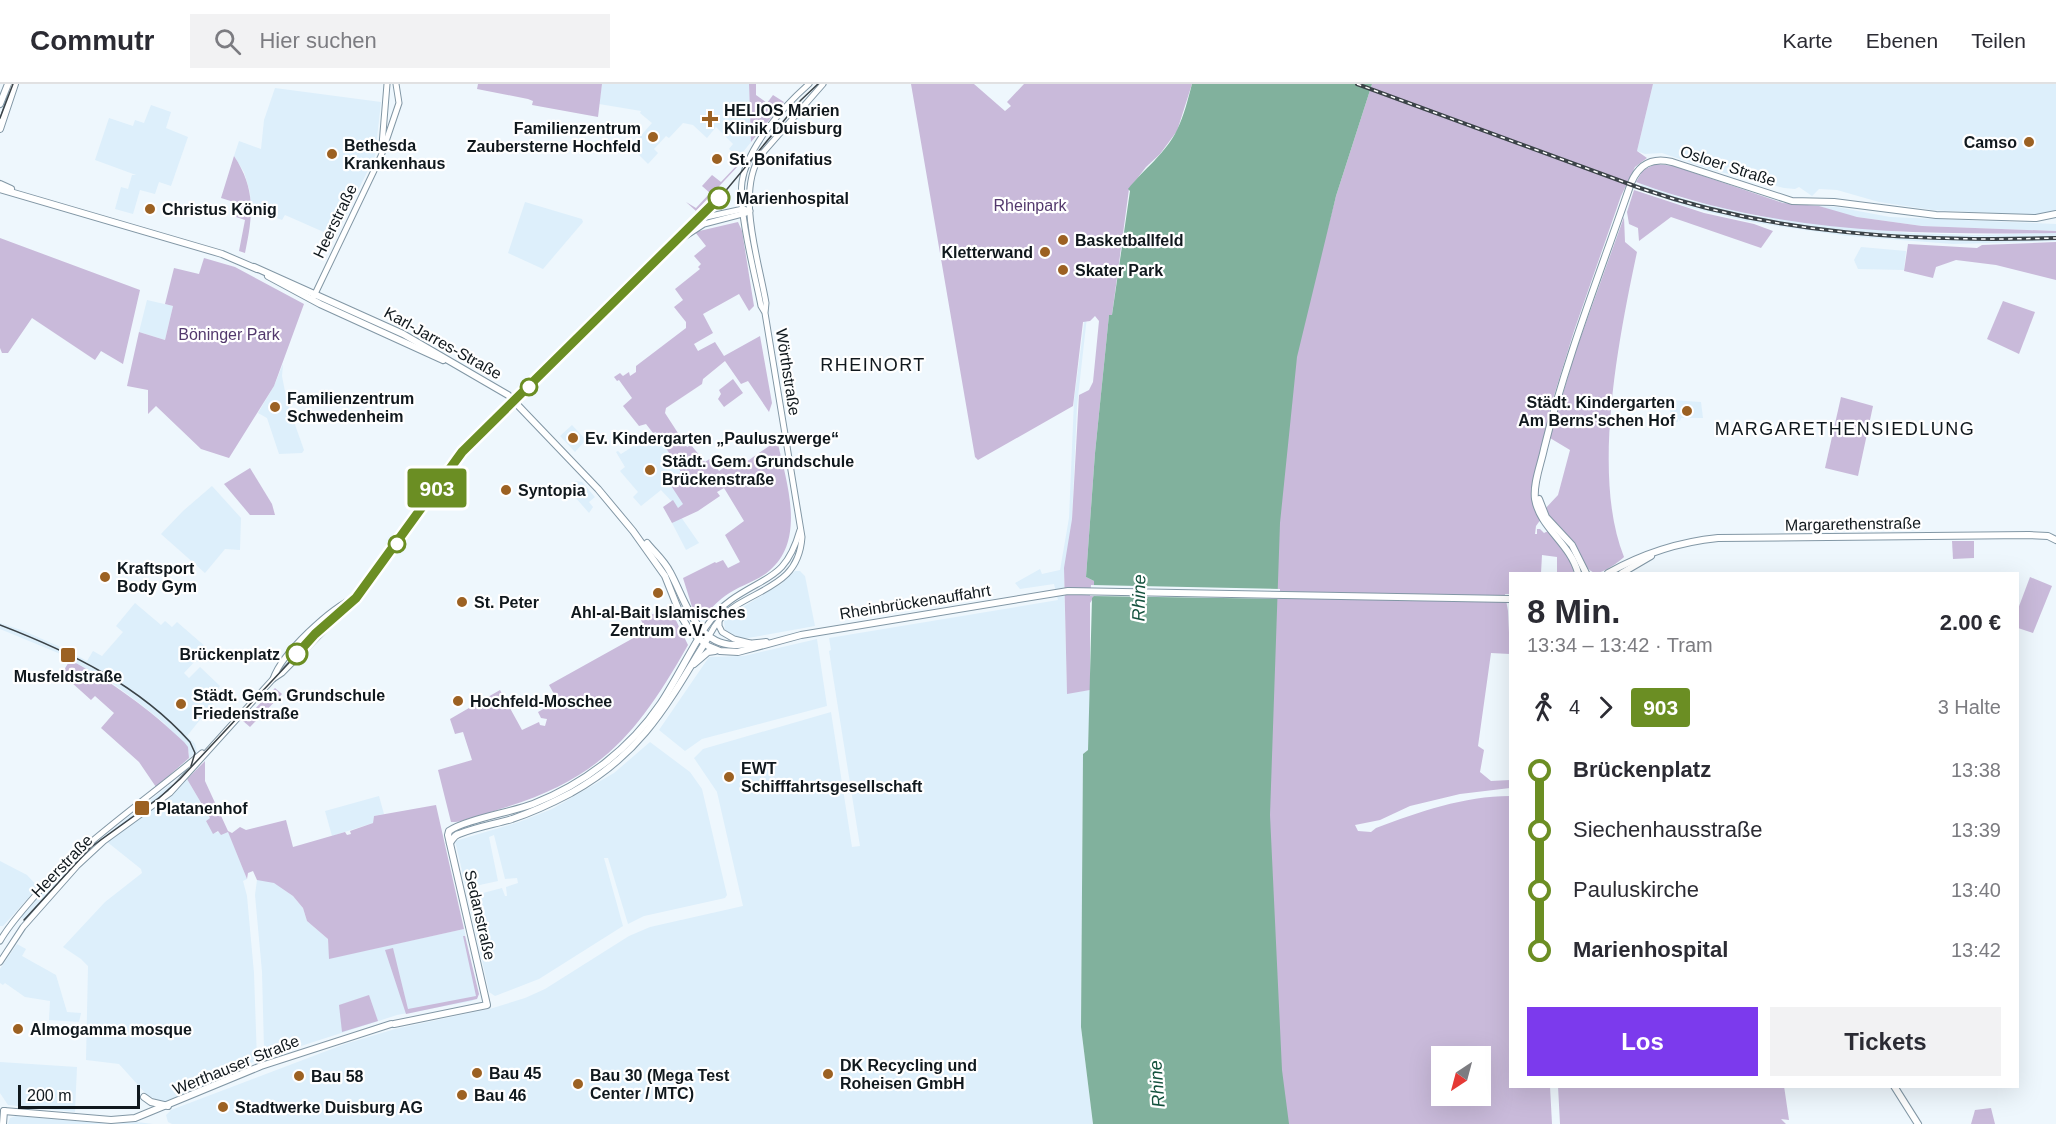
<!DOCTYPE html>
<html lang="de">
<head>
<meta charset="utf-8">
<style>
	body { margin:0; font-family:Arial,sans-serif; background:#f2f2f3; color:#2b2b33; height:100vh; display:flex; flex-direction:column; font-size:22px; white-space:nowrap }
	* { box-sizing:border-box; margin:0 }
	p { font-size:20px; color:#7c7c81 }
	.icon { flex:none; width:33px; height:33px; fill:none; stroke:currentColor; stroke-width:2; stroke-linecap:round; stroke-linejoin:round }
	.map { position:relative; flex:1; overflow:hidden }
	.sheet { position:absolute; left:1509px; top:488px; width:510px; height:516px; display:flex; flex-direction:column; background:#fff; border-radius:0px; box-shadow:0 6px 24px #0002 }
	.sheet>* { flex:none }
	.badge { padding:0 12px; border-radius:4px; font-size:21px; line-height:39px }
	.needle { width:39px; rotate:216deg }
	.buttons { position:absolute; left:1431px; top:962px; display:grid; gap:12px }
	.buttons a { display:grid; place-items:center; width:60px; height:60px; border-radius:0px; background:#fff; box-shadow:0 6px 24px #0002; font-size:30px }
	.scale { position:absolute; left:18px; bottom:15px; width:122px; box-sizing:border-box; padding-left:6px; border:3px solid #10181d; border-top:0; font-size:16px; line-height:21px; white-space:nowrap; color:#10181d; -webkit-text-stroke:4px #fff; paint-order:stroke }
	.map>.badge { position:absolute; translate:-50% -50%; box-shadow:0 0 0 3px #fff }
	.legs { display:flex; align-items:center; gap:9px; height:66px; padding:0 18px; font-size:20px }
	.legs p { margin-inline-start:auto }
	.overview { display:flex; align-items:center; justify-content:space-between; height:102px; padding:0 18px }
	h1 { font-size:33px; font-weight:700; line-height:45px }
	.button { display:flex; gap:12px; margin-top:auto; padding:12px 18px }
	.button a { flex:1; height:69px; border-radius:0px; background:#7c3aed; color:#fff; font-size:24px; font-weight:700; line-height:69px; text-align:center }
	.button a+a { background:#f2f2f3; color:#2b2b33 }
	ul { padding:0 18px; list-style:none }
	li { display:flex; align-items:center; gap:21px; height:60px; font-size:22px }
	li i { display:grid; place-items:center; width:9px; height:100%; margin:0 8px; background:currentColor }
	li i::after { content:''; width:15px; height:15px; margin:-8px; border:4px solid; border-radius:50%; background:#fff }
	li p { margin-inline-start:auto }
	li:first-child i { background:linear-gradient(#0000 50%,currentColor 0) }
	li:last-child i { background:linear-gradient(currentColor 50%,#0000 0) }
	header { display:flex; align-items:center; gap:36px; box-sizing:border-box; height:84px; padding:0 30px; background:#fff; border-bottom:2px solid #e1e1e2 }
	header strong { font-size:28px }
	nav { display:flex; gap:33px; margin-inline-start:auto; font-size:21px }
	.search { width:420px; height:54px; background:#f2f2f3; display:flex; align-items:center; gap:15px; box-sizing:border-box; padding:0 21px; border-radius:0px; color:#7c7c81; font-size:22px }
	.map>svg:first-child { display:block }
	.built { fill:#ddeffb }
	.green { fill:#c9bada; fill-rule:evenodd }
	.water { fill:#81b19d }
	.pier { fill:#eef7fd }
	.lines { fill:none; stroke-linecap:round; stroke-linejoin:round }
	.tertiary-casing { stroke:#8297a5; stroke-width:7 }
	.secondary-casing { stroke:#8297a5; stroke-width:8 }
	.tertiary { stroke:#fff; stroke-width:5 }
	.secondary { stroke:#fff; stroke-width:6 }
	.tram { stroke:#3b4348; stroke-width:1.5 }
	.rail-casing { stroke:#3b4348; stroke-width:4 }
	.rail { stroke:#fff; stroke-width:1.5; stroke-dasharray:4.5; stroke-linecap:butt }
	.line-1-casing { stroke:#fff; stroke-width:14 }
	.line-1 { stroke:#6b8e23; stroke-width:9 }
	.poi-dot { fill:#9c6122; stroke:#fff; stroke-width:2 }
	.stop-1-dot { fill:#fff; stroke:#6b8e23; stroke-width:3 }
	.labels { text-anchor:middle; dominant-baseline:central; stroke-width:4.5; stroke-linejoin:round; paint-order:stroke }
	.poi-label { font-size:16px; font-weight:bold; fill:#10181d; stroke:#fff; text-anchor:start }
	.street-label { font-size:16px; fill:#10181d; stroke:#fff }
	.stop-label { font-size:16px; font-weight:bold; fill:#10181d; stroke:#fff; text-anchor:start }
	.park-label { font-size:16px; fill:#53396d; stroke:#fff }
	.neighbourhood-label { font-size:18px; letter-spacing:1.5px; fill:#10181d; stroke:#fff }
	.water-label { font-size:18px; font-style:italic; fill:#14523e; stroke:#fff }
</style>
</head>
<body>
<header>
<strong>Commutr</strong>
<div class="search"><svg class="icon" aria-label="search" viewBox="0 0 24 24"><circle cx="10" cy="10" r="6"/><path d="M15 15l6 6"/></svg>Hier suchen</div>
<nav><a>Karte</a><a>Ebenen</a><a>Teilen</a></nav>
</header>
<div class="map">
<svg width="2056" height="1040" viewBox="0 0 2056 1040">
	<rect width="100%" height="100%" fill="#eef7fd"/>
	<g class="built">
		<path d="M602,0H749L751,58L739,73L729,65L733,60L716,43L707,54L693,41L683,39L669,54L666,52L654,65L658,69L648,80L631,63L652,39L640,29L641,27L599,20Z"/>
		<path d="M1653,0H2056V132L1932,126L1879,118L1837,106L1819,105L1812,112L1799,103L1795,105L1784,104L1709,85L1662,69L1645,70L1637,67Z"/>
		<path d="M275,4L381,18L375,72L335,153L285,131L282,136L251,124L250,108L244,88L234,72L239,57L261,65L264,36Z"/>
		<path d="M151,21L171,28L166,44L188,53L171,102L159,98L155,110L140,106L133,130L115,125L121,103L128,105L132,91H136L95,76L109,34L133,42L135,36L144,39Z"/>
		<path d="M1641,100L1688,116L1757,132L1910,149L1974,151L2056,149V157L1953,160L1848,152L1783,143L1746,137L1688,123L1640,105Z"/>
		<path d="M525,118L582,135L583,138L543,185L508,169Z"/>
		<path d="M1819,122L1837,123L1890,133L2056,140V147L1922,142L1850,132Z"/>
		<path d="M1098,134L1077,322L1072,435L1064,493L1067,609L1090,606L1088,666L1083,670L1081,943L1093,1040H172L168,1038L166,1031L171,1026L345,960L395,945L493,924L525,914L545,905L629,852L650,843L743,822L717,708L694,674L703,665L831,628L852,763L860,762L829,567L831,566L829,554L1058,516L1054,500L1020,505L1015,499L1040,485L1042,490L1060,486L1069,434L1074,316Z"/>
		<path d="M1861,163L1906,167L1904,186L1858,185L1854,176Z"/>
		<path d="M147,216L173,222L165,256L139,248Z"/>
		<path d="M283,280L282,292L287,318L304,366L302,369L279,370L267,334L258,329L274,302Z"/>
		<path d="M1671,316L1701,318L1703,334H1681L1680,337L1678,335V338L1670,337Z"/>
		<path d="M572,341L586,356L575,368L560,352Z"/>
		<path d="M656,348L696,411L678,424L661,406L641,422L633,413L638,408L620,387L625,383L616,368L618,367L621,370Z"/>
		<path d="M575,397L582,398L595,413L589,418L593,423L589,429L567,404Z"/>
		<path d="M212,402L241,434L240,466L225,465L205,489L161,450L183,427Z"/>
		<path d="M681,433L699,459L686,466L672,439Z"/>
		<path d="M795,487H800L805,492L815,542L748,554H740L725,546L724,537L728,532L781,500Z"/>
		<path d="M135,519L161,541L165,537L172,543L177,538L207,564L184,589L189,594L200,583L220,602L210,613L215,617L187,652L195,660L197,668L189,674V668L164,639L143,622L111,598L70,576L74,570L87,577L93,567L102,572L123,548L116,542Z"/>
		<path d="M0,539L24,547L67,566L63,571L0,545Z"/>
		<path d="M817,555L827,622L702,655L685,667L659,646L709,573L744,572Z"/>
		<path d="M650,658L690,688L702,705L727,811L725,814L644,832L628,840L608,774H604L623,842L539,895L495,912L489,908L468,813L502,804L505,812H507L506,803L518,799L517,794L505,795L494,751L489,753L498,797L466,804L455,757L519,738L552,725L614,689Z"/>
		<path d="M187,695L210,734L206,737L213,749L228,747L247,795L243,797L247,812L254,889L257,976L198,1004L167,1017H159L147,1011L119,980L86,976L88,882L81,875L63,863L105,818L142,789L141,785L106,757L166,716Z"/>
		<path d="M171,700L173,702L159,714L92,764L25,837L21,833L72,777Z"/>
		<path d="M379,712L384,730L374,732L373,739L332,752L325,727Z"/>
		<path d="M0,777L27,791L38,803L3,842H0Z"/>
		<path d="M262,795L275,799L293,812L303,824L307,837L328,855L330,874L464,845L478,913L472,917L397,931L267,973L264,965L262,888L255,811L257,796Z"/>
		<path d="M17,860L26,865L22,872L56,891L67,928L81,929L79,938L49,936L50,917L25,913L5,899L3,901L0,899V885Z"/>
		<path d="M0,978L77,983L75,1028L8,1021L0,1009Z"/>
		<path d="M16,1032L111,1040L137,1038L153,1040H8L10,1034Z"/>
	</g>
	<g class="green">
		<path d="M478,0H602L598,33L532,21L533,17L528,15L477,5Z"/>
		<path d="M749,0H756V11L767,19L773,11L784,18L751,58Z"/>
		<path d="M911,0H974L1005,27L1011,22L1007,18L1024,0H1192L1177,47L1160,70L1146,83L1129,105L1112,231H1109L1095,369L1086,493L1094,497V513L1090,519V606L1067,610L1064,484L1072,435L1079,311L1089,306L1093,298L1099,237L1095,232L1090,237L1083,238L1073,322L978,376L975,373Z"/>
		<path d="M1372,0H1653L1637,67L1647,74L1635,83L1621,112L1574,247L1552,318L1532,402L1534,423L1541,435L1536,442L1535,450H1537V445H1540L1544,449L1550,446L1574,480L1573,489H1557V473L1542,471L1541,489H1510V510H1505L1508,527L1510,570L1491,569L1478,662L1484,666L1480,688L1491,697L1510,696V704L1460,710L1410,722L1380,736L1355,741L1358,747L1371,748L1376,744C1419,728 1464,712 1510,712V1002H1550L1552,1040H1286L1276,967L1265,723L1276,447L1292,282L1336,112ZM1442,972H1480V1011H1442Z"/>
		<path d="M234,72C256,105 253,132 245,169L239,167L245,136L233,132L237,119L221,114Z"/>
		<path d="M739,79V81L696,127L686,118L696,124L710,109L702,102L712,91L721,98Z"/>
		<path d="M1656,80L1674,82L1783,119L1819,122L1857,133L1922,142L2056,147V149C1911,151 1774,149 1636,98L1643,86Z"/>
		<path d="M1634,106L1704,129L1754,140L1773,147L1761,164L1671,133L1639,157L1638,144L1629,140L1627,128Z"/>
		<path d="M1624,133L1625,158L1637,168C1619,253 1591,391 1624,473C1619,478 1602,490 1595,489C1584,487 1552,438 1544,426L1558,411L1570,366L1550,354L1574,272Z"/>
		<path d="M738,138L742,147L754,222L749,227L739,210L703,230L713,249L694,260L698,267L715,258L724,272L760,252L772,319L769,328L748,297L741,300L725,277L703,295L702,300L666,324L665,329L687,363L691,361L705,378L711,374L719,387L728,381L731,384L734,382L736,385L772,360H778C787,399 806,457 769,487C756,498 738,502 725,512C716,518 709,528 700,534L693,526L683,494L715,478L716,479L723,476L728,484L740,478L725,451L744,437L724,404L717,408L720,412L698,427L672,439L663,423L673,416L678,424L683,420L668,397L681,388L656,348L653,349L646,340L639,342L623,322L632,314L619,296L617,297L614,293L620,289L623,292L629,288L630,292L636,288V282L686,244V238L674,223L683,216L675,205L700,185L698,183L701,180L694,172L706,162L695,148Z"/>
		<path d="M0,154L140,206L123,280L101,267L95,276L32,234L8,269H2L0,264Z"/>
		<path d="M2056,158V196L1996,181L1956,176L1936,183L1933,194L1904,187L1908,160L1977,164L1982,161Z"/>
		<path d="M204,174L235,183L304,220L274,302L229,374L201,365L156,322L148,330V306L127,302L139,248L165,256L173,222L165,220L174,184L199,190Z"/>
		<path d="M2003,217L2035,228L2019,270L1987,255Z"/>
		<path d="M733,295L743,309L724,323L718,315L721,310L719,306Z"/>
		<path d="M1841,313L1873,322L1858,392L1825,384Z"/>
		<path d="M250,384L272,420L275,431H250L224,400Z"/>
		<path d="M1952,457H1974V474L1953,475Z"/>
		<path d="M2030,493L2052,502L2033,549L2018,544V525Z"/>
		<path d="M669,522L688,561C638,649 601,695 500,725C488,729 462,739 451,738L438,686L472,676L463,648L455,650L450,635L500,606L522,646L539,638L540,641L545,642L547,635L541,634L538,628L558,617L549,601L646,547L641,536Z"/>
		<path d="M70,576C114,599 148,624 184,658L188,663L189,674L156,703L139,678L101,644L114,629L95,612L91,616L71,598L73,594L64,586Z"/>
		<path d="M275,604L282,610L250,643L243,637Z"/>
		<path d="M205,677V697L228,747L232,749L240,743L246,746L286,736L293,763L345,748L347,751L351,750L350,747L373,739L374,732L436,721L464,845L329,875L328,855L307,837L303,824L293,812L274,799L257,796L253,787L248,789L247,795L228,748L221,751L218,747L213,750L206,737L210,734L187,695Z"/>
		<path d="M463,852H465L479,910L477,915L406,930L385,866L393,864L408,925L476,912Z"/>
		<path d="M369,911L378,937L342,948L339,921Z"/>
		<path d="M1558,1002H1784L1789,1036L1781,1035L1786,1040H1560Z"/>
		<path d="M1991,1024L1995,1040H1971L1975,1026Z"/>
	</g>
	<path class="water" d="M1192,0H1372L1336,112L1297,273L1280,439L1270,731L1282,986L1289,1040H1093L1081,943L1083,670L1088,666L1092,514L1094,512V497L1086,493L1095,369L1109,231H1112L1130,107L1128,105C1144,85 1166,69 1177,46C1184,32 1188,15 1192,0Z"/>
	<path class="pier" d="M1091,501L1280,505V515L1090,512Z"/>
	<g class="lines">
		<g class="tertiary-casing">
			<g id="tertiary">
				<path d="M382,61L387,0"/>
				<path d="M678,157L704,140L746,129"/>
				<path d="M314,212L381,72L399,19L396,0"/>
				<path d="M764,227L761,222C755,191 738,127 742,98C747,63 783,23 809,0"/>
				<path d="M719,538V542L722,548L734,555L750,559"/>
				<path d="M703,547C711,536 719,524 731,516C767,491 786,495 800,446"/>
				<path d="M709,552C715,540 725,528 737,521C768,502 799,496 802,453L765,229L766,219C759,177 736,110 760,72L823,0"/>
				<path d="M273,595C282,569 330,524 356,513"/>
				<path d="M0,857C9,841 22,827 34,813C84,757 145,717 202,669"/>
				<path d="M0,878L23,843L77,782L104,757L170,709L273,595L282,589L351,519L465,364L697,135L743,125L750,127"/>
			</g>
		</g>
		<g class="secondary-casing">
			<g id="secondary">
				<path d="M0,20L8,0"/>
				<path d="M0,45L15,0"/>
				<path d="M0,100L11,105"/>
				<path d="M0,105L222,170L257,185"/>
				<path d="M254,183L403,250L508,311L598,405L633,447L665,492L681,532L690,547L708,562L720,567L738,568L801,551L1068,507L1510,515"/>
				<path d="M268,192L320,220L443,276"/>
				<path d="M1539,415L1546,433L1572,461L1586,489"/>
				<path d="M647,459C655,469 664,476 670,488C685,515 695,560 734,561C744,561 755,559 766,558"/>
				<path d="M1578,489C1570,459 1540,444 1535,415C1533,399 1541,380 1544,365C1566,274 1601,187 1631,99C1639,80 1652,73 1672,78L1792,117L1834,118L1936,131L2036,134L2056,130"/>
				<path d="M1608,489C1644,469 1678,458 1718,454L2029,451L2048,452L2056,456"/>
				<path d="M1622,489L1651,472"/>
				<path d="M694,580L708,568L715,567"/>
				<path d="M450,759C453,755 454,751 459,750C476,743 495,740 512,735C533,728 552,719 571,709C643,669 668,619 709,552"/>
				<path d="M394,940L487,921L448,751L449,747C464,736 512,728 533,720C584,700 630,665 661,619C676,596 688,571 703,547"/>
				<path d="M1894,1002L1918,1040"/>
				<path d="M144,1013L151,1018L168,1022"/>
				<path d="M4,1027L111,1036L135,1034L261,982L391,940"/>
				<path d="M3,1040L4,1027"/>
			</g>
		</g>
		<use href="#tertiary" class="tertiary"/>
		<use href="#secondary" class="secondary"/>
		<g class="tram">
			<path d="M0,34L13,0"/>
			<path d="M0,541C70,568 139,601 190,658L195,669L191,682"/>
			<path d="M24,836L91,763L159,714L180,695L315,551L351,519L462,368L723,110L801,16L818,0"/>
		</g>
		<g class="rail-casing">
			<path id="rail" d="M1357,0L1640,104C1775,151 1915,158 2056,154"/>
		</g>
		<use href="#rail" class="rail"/>
	</g>
	<g class="lines">
		<g class="line-1-casing">
			<path id="line-1" d="M297,570L315,550L356,514L462,368L719,114"/>
		</g>
		<use href="#line-1" class="line-1"/>
	</g>
	<g class="poi-dot">
		<path d="M707 26h6v6h6v6h-6v6h-6v-6h-6v-6h6z"/>
		<circle cx="653" cy="53" r="6"/>
		<circle cx="2029" cy="58" r="6"/>
		<circle cx="332" cy="70" r="6"/>
		<circle cx="717" cy="75" r="6"/>
		<circle cx="150" cy="125" r="6"/>
		<circle cx="1063" cy="156" r="6"/>
		<circle cx="1045" cy="168" r="6"/>
		<circle cx="1063" cy="186" r="6"/>
		<circle cx="275" cy="323" r="6"/>
		<circle cx="1687" cy="327" r="6"/>
		<circle cx="573" cy="354" r="6"/>
		<circle cx="650" cy="386" r="6"/>
		<circle cx="506" cy="406" r="6"/>
		<circle cx="105" cy="493" r="6"/>
		<circle cx="658" cy="509" r="6"/>
		<circle cx="462" cy="518" r="6"/>
		<rect x="60" y="563" width="16" height="16" rx="3"/>
		<circle cx="458" cy="617" r="6"/>
		<circle cx="181" cy="620" r="6"/>
		<circle cx="729" cy="693" r="6"/>
		<rect x="134" y="716" width="16" height="16" rx="3"/>
		<circle cx="18" cy="945" r="6"/>
		<circle cx="477" cy="989" r="6"/>
		<circle cx="828" cy="990" r="6"/>
		<circle cx="299" cy="992" r="6"/>
		<circle cx="578" cy="1000" r="6"/>
		<circle cx="462" cy="1011" r="6"/>
		<circle cx="223" cy="1023" r="6"/>
	</g>
	<g class="stop-1-dot">
		<circle cx="719" cy="114" r="10"/>
		<circle cx="529" cy="303" r="8"/>
		<circle cx="397" cy="460" r="8"/>
		<circle cx="297" cy="570" r="10"/>
	</g>
	<g class="labels">
		<g class="poi-label">
			<text x="724" y="26">HELIOS Marien<tspan x="724" dy="18">Klinik Duisburg</tspan></text>
			<text x="641" y="44" text-anchor="end">Familienzentrum<tspan x="641" dy="18">Zaubersterne Hochfeld</tspan></text>
			<text x="2017" y="58" text-anchor="end">Camso</text>
			<text x="344" y="61">Bethesda<tspan x="344" dy="18">Krankenhaus</tspan></text>
			<text x="729" y="75">St. Bonifatius</text>
			<text x="162" y="125">Christus König</text>
			<text x="1075" y="156">Basketballfeld</text>
			<text x="1033" y="168" text-anchor="end">Kletterwand</text>
			<text x="1075" y="186">Skater Park</text>
			<text x="287" y="314">Familienzentrum<tspan x="287" dy="18">Schwedenheim</tspan></text>
			<text x="1675" y="318" text-anchor="end">Städt. Kindergarten<tspan x="1675" dy="18">Am Berns'schen Hof</tspan></text>
			<text x="585" y="354">Ev. Kindergarten „Pauluszwerge“</text>
			<text x="662" y="377">Städt. Gem. Grundschule<tspan x="662" dy="18">Brückenstraße</tspan></text>
			<text x="518" y="406">Syntopia</text>
			<text x="117" y="484">Kraftsport<tspan x="117" dy="18">Body Gym</tspan></text>
			<text x="474" y="518">St. Peter</text>
			<text x="658" y="528" text-anchor="middle">Ahl-al-Bait Islamisches<tspan x="658" dy="18">Zentrum e.V.</tspan></text>
			<text x="68" y="592" text-anchor="middle">Musfeldstraße</text>
			<text x="193" y="611">Städt. Gem. Grundschule<tspan x="193" dy="18">Friedenstraße</tspan></text>
			<text x="470" y="617">Hochfeld-Moschee</text>
			<text x="741" y="684">EWT<tspan x="741" dy="18">Schifffahrtsgesellschaft</tspan></text>
			<text x="156" y="724">Platanenhof</text>
			<text x="30" y="945">Almogamma mosque</text>
			<text x="840" y="981">DK Recycling und<tspan x="840" dy="18">Roheisen GmbH</tspan></text>
			<text x="489" y="989">Bau 45</text>
			<text x="590" y="991">Bau 30 (Mega Test<tspan x="590" dy="18">Center / MTC)</tspan></text>
			<text x="311" y="992">Bau 58</text>
			<text x="474" y="1011">Bau 46</text>
			<text x="235" y="1023">Stadtwerke Duisburg AG</text>
		</g>
		<g class="street-label">
			<text transform="translate(1728 82) rotate(18)">Osloer Straße</text>
			<text transform="translate(335 137) rotate(-64)">Heerstraße</text>
			<text transform="translate(443 259) rotate(29)">Karl-Jarres-Straße</text>
			<text transform="translate(788 288) rotate(81)">Wörthstraße</text>
			<text transform="translate(1853 440) rotate(-1)">Margarethenstraße</text>
			<text transform="translate(915 518) rotate(-9)">Rheinbrückenauffahrt</text>
			<text transform="translate(62 782) rotate(-46)">Heerstraße</text>
			<text transform="translate(480 831) rotate(77)">Sedanstraße</text>
			<text transform="translate(236 981) rotate(-22)">Werthauser Straße</text>
		</g>
		<g class="stop-label">
			<text x="736" y="114">Marienhospital</text>
			<text x="280" y="570" text-anchor="end">Brückenplatz</text>
		</g>
		<g class="park-label">
			<text x="1030" y="121">Rheinpark</text>
			<text x="229" y="250">Böninger Park</text>
		</g>
		<g class="neighbourhood-label">
			<text x="873" y="281">RHEINORT</text>
			<text x="1845" y="345">MARGARETHENSIEDLUNG</text>
		</g>
		<g class="water-label">
			<text transform="translate(1139 514) rotate(-89)">Rhine</text>
			<text transform="translate(1157 1000) rotate(-94)">Rhine</text>
		</g>
	</g>
</svg>
<div class="buttons">
<a><svg class="needle" viewBox="-14 -14 28 28"><path d="M0-13l5 13h-10z" fill="#e53935"/><path d="M0 13l5-13h-10z" fill="#7c7c81"/></svg></a>
</div>
<div class="scale">200 m</div>
<b class="badge" style="left:437px;top:404px;background:#6b8e23;color:#fff">903</b>
<section class="sheet">
<div class="overview"><div><h1>8 Min.</h1><p>13:34 – 13:42 · Tram</p></div><b>2.00 €</b></div>
<div class="legs"><svg class="icon" aria-label="walk" viewBox="0 0 24 24"><circle cx="13" cy="4" r="2"/><path d="M13 8l-2 6 4 7M11 14l-3 7M7 12l3-4h3l4 4"/></svg>4<svg class="icon" aria-label="forward" viewBox="0 0 24 24"><path d="M9 5l7 7-7 7"/></svg><b class="badge" style="background:#6b8e23;color:#fff">903</b><p>3 Halte</p></div>
<ul>
<li><i style="color:#6b8e23"></i><b>Brückenplatz</b><p>13:38</p></li>
<li><i style="color:#6b8e23"></i><span>Siechenhausstraße</span><p>13:39</p></li>
<li><i style="color:#6b8e23"></i><span>Pauluskirche</span><p>13:40</p></li>
<li><i style="color:#6b8e23"></i><b>Marienhospital</b><p>13:42</p></li>
</ul>
<div class="button"><a>Los</a><a>Tickets</a></div>
</section>
</div>
</body>
</html>
